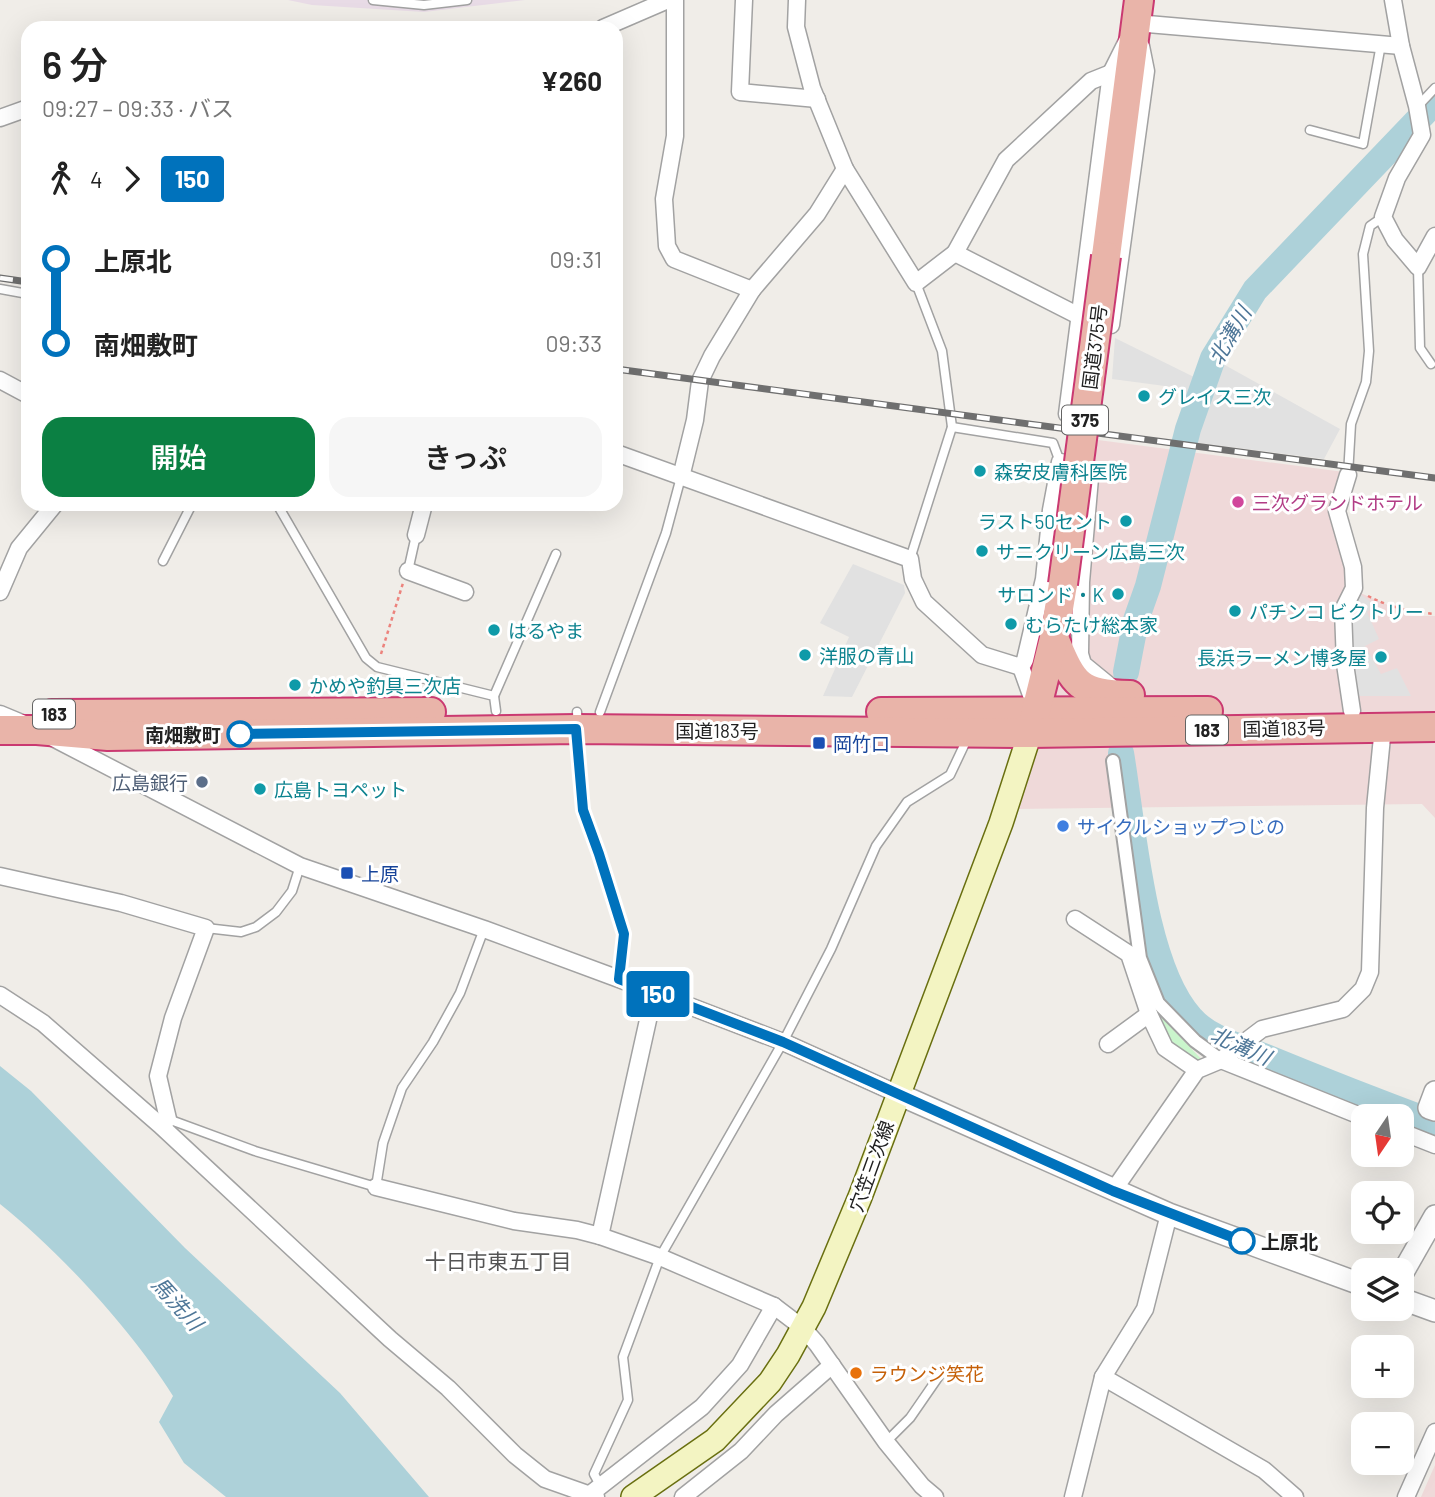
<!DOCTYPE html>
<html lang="ja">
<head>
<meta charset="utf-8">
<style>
	body { margin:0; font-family:Barlow,"Noto Sans JP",sans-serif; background:#f6f6f6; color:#222; height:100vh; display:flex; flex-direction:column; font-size:26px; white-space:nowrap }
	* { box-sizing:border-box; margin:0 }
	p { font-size:23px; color:#767676 }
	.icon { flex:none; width:38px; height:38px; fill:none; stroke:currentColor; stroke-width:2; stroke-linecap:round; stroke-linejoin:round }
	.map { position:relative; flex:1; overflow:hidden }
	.sheet { position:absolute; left:21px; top:21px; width:602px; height:490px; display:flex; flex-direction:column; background:#fff; border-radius:21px; box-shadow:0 7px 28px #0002 }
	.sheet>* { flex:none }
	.badge { padding:0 14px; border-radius:5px; font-size:24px; line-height:46px }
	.needle { width:46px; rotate:193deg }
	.controls { position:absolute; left:1351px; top:1104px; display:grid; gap:14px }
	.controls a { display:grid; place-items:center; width:63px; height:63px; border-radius:14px; background:#fff; box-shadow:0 7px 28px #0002; font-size:35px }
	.map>.badge { position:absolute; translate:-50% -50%; box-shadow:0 0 0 4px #fff }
	.legs { display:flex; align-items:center; gap:10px; height:77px; padding:0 21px; font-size:23px }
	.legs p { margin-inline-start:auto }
	.head { display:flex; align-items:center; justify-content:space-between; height:119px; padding:0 21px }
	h1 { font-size:38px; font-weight:600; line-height:52px }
	.cta { display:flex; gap:14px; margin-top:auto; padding:14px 21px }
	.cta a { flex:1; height:80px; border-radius:21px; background:#0b8043; color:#fff; font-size:28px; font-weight:600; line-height:80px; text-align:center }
	.cta a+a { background:#f6f6f6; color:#222 }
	ul { padding:0 21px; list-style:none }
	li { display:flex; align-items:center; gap:24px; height:84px; font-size:26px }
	li i { display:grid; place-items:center; width:10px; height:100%; margin:0 9px; background:currentColor }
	li i::after { content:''; width:18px; height:18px; margin:-9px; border:5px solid; border-radius:50%; background:#fff }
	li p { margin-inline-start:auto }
	li:first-child i { background:linear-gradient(#0000 50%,currentColor 0) }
	li:last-child i { background:linear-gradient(currentColor 50%,#0000 0) }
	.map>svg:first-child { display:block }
	.commercial { fill:#efd9d9 }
	.industrial { fill:#e8dbe6 }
	.park { fill:#caf5cc }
	.parking { fill:#e1e1e1 }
	.water { fill:#add1d9 }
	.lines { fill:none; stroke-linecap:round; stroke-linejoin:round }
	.river { stroke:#add1d9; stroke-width:26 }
	.service-casing { stroke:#a2a2a2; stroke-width:11 }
	.pedestrian-casing { stroke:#a2a2a2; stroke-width:16 }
	.minor-casing { stroke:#a2a2a2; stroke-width:19 }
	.tertiary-casing { stroke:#a2a2a2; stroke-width:24 }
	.secondary-casing { stroke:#696f10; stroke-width:26 }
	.trunk-casing { stroke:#ca3971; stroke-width:32 }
	.path { stroke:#ec837d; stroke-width:2.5; stroke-dasharray:3.5 3.5; stroke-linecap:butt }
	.service { stroke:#fff; stroke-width:8 }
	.pedestrian { stroke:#fff; stroke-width:12 }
	.minor { stroke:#fff; stroke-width:16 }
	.tertiary { stroke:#fff; stroke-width:21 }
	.secondary { stroke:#f3f4c2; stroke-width:23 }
	.trunk { stroke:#e9b4a9; stroke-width:28 }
	.rail-casing { stroke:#6f6f6f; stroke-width:7 }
	.rail { stroke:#fff; stroke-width:4.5; stroke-dasharray:13; stroke-linecap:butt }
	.trunk-bridge-casing { stroke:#ca3971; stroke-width:32; stroke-linecap:butt }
	.trunk-bridge { stroke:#e9b4a9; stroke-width:28 }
	.line-1-casing { stroke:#fff; stroke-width:16 }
	.line-1 { stroke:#0072bc; stroke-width:10 }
	.culture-dot { fill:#0f9aa8; stroke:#fff; stroke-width:2.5 }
	.hotel-dot { fill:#d1479c; stroke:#fff; stroke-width:2.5 }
	.stop-1-dot { fill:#fff; stroke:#0072bc; stroke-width:3.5 }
	.transit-dot { fill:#1a4fb4; stroke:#fff; stroke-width:2.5 }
	.service-dot { fill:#5c6f8a; stroke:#fff; stroke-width:2.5 }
	.shop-dot { fill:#3f7fe0; stroke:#fff; stroke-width:2.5 }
	.food-dot { fill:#e8710a; stroke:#fff; stroke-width:2.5 }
	.labels { text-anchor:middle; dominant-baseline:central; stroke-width:6; stroke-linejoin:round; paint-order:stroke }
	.shield { fill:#fff; stroke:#646464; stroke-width:2 }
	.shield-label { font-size:18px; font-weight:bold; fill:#212121 }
	.street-label { font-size:19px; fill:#212121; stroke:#fff }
	.culture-label { font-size:19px; fill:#0d838f; stroke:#fff; text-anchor:start }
	.hotel-label { font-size:19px; fill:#b23c85; stroke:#fff; text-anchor:start }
	.stop-label { font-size:19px; font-weight:bold; fill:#212121; stroke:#fff; text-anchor:end }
	.transit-label { font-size:19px; fill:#164399; stroke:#fff; text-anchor:start }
	.service-label { font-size:19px; fill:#4e5e75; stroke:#fff; text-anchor:end }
	.shop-label { font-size:19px; fill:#366cbe; stroke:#fff; text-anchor:start }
	.food-label { font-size:19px; fill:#c56008; stroke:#fff; text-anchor:start }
	.water-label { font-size:21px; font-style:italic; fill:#4f7798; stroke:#fff }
	.neighbourhood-label { font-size:21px; fill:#545454; stroke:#fff }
</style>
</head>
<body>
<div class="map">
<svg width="1435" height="1497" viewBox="0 0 1435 1497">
	<rect width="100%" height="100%" fill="#f0ede8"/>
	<g class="commercial">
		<path d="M1098,440L1344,472L1334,507L1349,588L1413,616H1435V818L1422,804L1007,809L1045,676Z"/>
		<path d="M1435,1465V1497H1421Z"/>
	</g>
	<path class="industrial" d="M288,0H525L424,12L312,5Z"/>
	<path class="park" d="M1157,1013L1207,1065L1197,1070L1174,1048Z"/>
	<g class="parking">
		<path d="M1115,338L1196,378L1193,390L1210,396L1223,364L1340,429L1324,459L1192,442L1203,407L1178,403L1180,388L1112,379Z"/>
		<path d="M853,564L904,585L905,593L852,697L823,696L849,637L820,623Z"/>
		<path d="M1360,594L1375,605L1367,612L1379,639L1365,646L1381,674L1397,668L1411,696H1359L1349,659L1350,611Z"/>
	</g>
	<path class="water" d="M0,1066L31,1091L185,1248L340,1393L429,1497H226L184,1463L159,1422L173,1396C132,1330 60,1252 0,1204Z"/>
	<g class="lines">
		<g class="river">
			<path d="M1126,672L1136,620L1148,586L1188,429L1213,358L1255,290L1435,102"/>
			<path d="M1121,753C1133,824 1143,966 1191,1018C1209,1039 1242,1047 1266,1057C1322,1080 1378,1102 1435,1123"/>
		</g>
		<g class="service-casing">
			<g id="service">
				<path d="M373,0L424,5L467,0"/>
				<path d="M1418,106L1435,88"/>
				<path d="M1310,130L1363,144L1381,44"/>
				<path d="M1418,267L1420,348L1431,364"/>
				<path d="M0,289L28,294"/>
				<path d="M952,427L1053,443L1060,462"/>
				<path d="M1348,475L1351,424L1366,382L1369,351L1363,254L1370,226L1383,217"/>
				<path d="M277,504L366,658L377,667L494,696L496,711"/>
				<path d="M910,559L952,427L942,351L916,283"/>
				<path d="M163,561L192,504"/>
				<path d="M408,571L416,535"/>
				<path d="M494,696L556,554"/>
				<path d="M577,712L583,810L599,854L624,934L619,979"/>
				<path d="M600,712L666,533L681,477"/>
				<path d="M206,928L241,932L256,927L276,912L292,891L300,866"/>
				<path d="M166,1121L168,1119L255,1151L376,1187L383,1143L402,1088L433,1042L460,993L484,929"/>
				<path d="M886,1442L910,1418L939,1376"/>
				<path d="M600,1485L594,1474L628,1400L623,1357L660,1257L783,1042L831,949L876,846L907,802L950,775L968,737"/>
			</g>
		</g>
		<g class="pedestrian-casing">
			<path id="pedestrian" d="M1113,761L1140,958L1158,1003L1195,1041L1221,1060"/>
		</g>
		<g class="minor-casing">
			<g id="minor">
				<path d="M675,0V136L664,199L667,246L674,259L752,290L712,356L700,381L695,420L681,477"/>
				<path d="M744,0L740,92L817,99"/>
				<path d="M797,0L796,27L812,88L845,169L916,283L955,253"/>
				<path d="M1393,0L1401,46L1417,106L1422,135L1397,178L1383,217L1395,240L1418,267L1435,236"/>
				<path d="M1136,23L1401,46"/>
				<path d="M603,28L668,0"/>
				<path d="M0,118L28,108"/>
				<path d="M752,290L817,214L845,169"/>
				<path d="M1081,317L955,253L1006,160L1091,81L1111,73"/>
				<path d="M1111,325L1146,71L1141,46"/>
				<path d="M0,380L28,395"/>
				<path d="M1067,414L1111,73L1127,41"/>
				<path d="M616,453L910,559L913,579L924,602L982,655L1021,667"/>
				<path d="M1348,475L1337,511L1353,567L1354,588L1343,610L1345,664L1352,711"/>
				<path d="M1090,478L1081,582L1080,654L1083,664L1116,691"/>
				<path d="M416,535L424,504"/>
				<path d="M408,571L465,592"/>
				<path d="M0,592L19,548L55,504"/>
				<path d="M1035,706L1021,667L1025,660L1044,579L1051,510L1060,462L1084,466"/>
				<path d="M0,714L24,724"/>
				<path d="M53,738L300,866L484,929L619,979L783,1042L898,1094"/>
				<path d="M0,876L121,903L206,928L173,1018L158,1076L168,1119"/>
				<path d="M1075,919L1129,954L1149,1014L1165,1048L1197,1070"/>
				<path d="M0,995L43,1023L160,1125L390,1339L448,1388L515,1455L545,1479L596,1497"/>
				<path d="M1108,1044L1149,1014"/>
				<path d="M1221,1060L1363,1117"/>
				<path d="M1402,1132L1435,1145"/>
				<path d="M376,1187L514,1221L577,1230L600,1236L660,1257L774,1306L803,1328L817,1344L886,1442L922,1486L935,1497"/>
				<path d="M1113,1191L1197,1070L1221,1060L1262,1029L1343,1009L1363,989L1370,972L1375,808L1383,727"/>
				<path d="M600,1236L654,993"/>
				<path d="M1103,1377L1264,1470L1295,1497"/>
				<path d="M589,1495L702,1407L740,1365L774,1306"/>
				<path d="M683,1497L741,1451L776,1414L832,1365"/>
				<path d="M1073,1497L1103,1377L1145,1309L1169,1214"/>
				<path d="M1406,1497L1435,1432"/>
			</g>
		</g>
		<g class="tertiary-casing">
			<g id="tertiary">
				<path d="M1435,1092L1429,1108L1435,1110"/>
				<path d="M898,1094L1169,1214L1363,1285"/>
				<path d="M1402,1274L1435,1216"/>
				<path d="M1402,1299L1435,1311"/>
			</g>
		</g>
		<g class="secondary-casing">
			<path id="secondary" d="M633,1497L715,1440L770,1382L788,1355L814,1307L860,1197L1001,823L1030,733"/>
		</g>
		<g class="trunk-casing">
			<g id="trunk">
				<path d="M1106,256L1139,0"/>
				<path d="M1054,638C1074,684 1077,694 1130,695"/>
				<path d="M881,712L1208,711"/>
				<path d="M52,714L431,712"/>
				<path d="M1032,727L1054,638L1063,584"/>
				<path d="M0,730H37L108,736L577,729L1030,733L1435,727"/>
			</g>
		</g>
		<g class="path">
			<path d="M1368,596C1389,607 1411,612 1435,614"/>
			<path d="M381,654L403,583"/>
		</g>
		<use href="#service" class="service"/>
		<use href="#pedestrian" class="pedestrian"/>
		<use href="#minor" class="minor"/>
		<use href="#tertiary" class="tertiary"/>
		<use href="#secondary" class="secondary"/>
		<use href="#trunk" class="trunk"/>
		<g class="rail-casing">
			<g id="rail">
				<path d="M0,278L28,282"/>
				<path d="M616,369L1435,478"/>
			</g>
		</g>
		<use href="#rail" class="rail"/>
		<g class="trunk-bridge-casing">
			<path id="trunk-bridge" d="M1063,584L1106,256"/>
		</g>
		<use href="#trunk-bridge" class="trunk-bridge"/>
	</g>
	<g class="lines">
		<g class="line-1-casing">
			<path id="line-1" d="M240,734L576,729L583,810L599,854L624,934L619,979L783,1042L1113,1191L1242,1241"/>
		</g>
		<use href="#line-1" class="line-1"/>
	</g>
	<g class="culture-dot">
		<circle cx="1144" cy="396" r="7"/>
		<circle cx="980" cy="471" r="7"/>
		<circle cx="1126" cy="521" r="7"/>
		<circle cx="982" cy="551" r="7"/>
		<circle cx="1118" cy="594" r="7"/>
		<circle cx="1235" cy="611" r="7"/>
		<circle cx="1011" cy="624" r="7"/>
		<circle cx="494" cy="630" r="7"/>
		<circle cx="805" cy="655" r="7"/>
		<circle cx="1381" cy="657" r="7"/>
		<circle cx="295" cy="685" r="7"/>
		<circle cx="260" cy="789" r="7"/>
	</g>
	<circle class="hotel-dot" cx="1238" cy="502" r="7"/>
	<g class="stop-1-dot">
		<circle cx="240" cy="734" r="12"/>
		<circle cx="1242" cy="1241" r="12"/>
	</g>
	<g class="transit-dot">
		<rect x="812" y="736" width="14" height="14" rx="3.5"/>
		<rect x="340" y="866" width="14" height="14" rx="3.5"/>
	</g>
	<circle class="service-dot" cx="202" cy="782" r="7"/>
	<circle class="shop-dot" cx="1063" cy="826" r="7"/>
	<circle class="food-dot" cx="856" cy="1373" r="7"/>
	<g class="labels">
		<g class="shield">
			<rect x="1062" y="405.5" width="46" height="29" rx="5"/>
			<rect x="33" y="699.5" width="42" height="29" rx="5"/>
			<rect x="1186" y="715.5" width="42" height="29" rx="5"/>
		</g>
		<g class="shield-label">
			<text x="1085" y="420">375</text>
			<text x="54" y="714">183</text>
			<text x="1207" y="730">183</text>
		</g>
		<g class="street-label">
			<text transform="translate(1094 347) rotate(-83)">国道375号</text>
			<text transform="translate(1284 728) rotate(-1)">国道183号</text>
			<text x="717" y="730">国道183号</text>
			<text transform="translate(871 1166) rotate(-70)">穴笠三次線</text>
		</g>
		<g class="culture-label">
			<text x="1158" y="396">グレイス三次</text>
			<text x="994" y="471">森安皮膚科医院</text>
			<text x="1112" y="521" text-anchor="end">ラスト50セント</text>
			<text x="996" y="551">サニクリーン広島三次</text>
			<text x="1104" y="594" text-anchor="end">サロンド・K</text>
			<text x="1249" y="611">パチンコ ビクトリー</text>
			<text x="1025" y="624">むらたけ総本家</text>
			<text x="508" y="630">はるやま</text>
			<text x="819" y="655">洋服の青山</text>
			<text x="1367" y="657" text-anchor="end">長浜ラーメン博多屋</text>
			<text x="309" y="685">かめや釣具三次店</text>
			<text x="274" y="789">広島トヨペット</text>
		</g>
		<g class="hotel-label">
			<text x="1252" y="502">三次グランドホテル</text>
		</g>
		<g class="stop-label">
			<text x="221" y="734">南畑敷町</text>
			<text x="1261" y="1241" text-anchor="start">上原北</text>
		</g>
		<g class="transit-label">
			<text x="833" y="743">岡竹口</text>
			<text x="361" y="873">上原</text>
		</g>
		<g class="service-label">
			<text x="188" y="782">広島銀行</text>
		</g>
		<g class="shop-label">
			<text x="1077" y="826">サイクルショップつじの</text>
		</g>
		<g class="food-label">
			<text x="870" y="1373">ラウンジ笑花</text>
		</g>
		<g class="water-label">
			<text transform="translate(1229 335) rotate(-60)">北溝川</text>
			<text transform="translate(1241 1045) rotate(24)">北溝川</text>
			<text transform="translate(178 1303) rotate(48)">馬洗川</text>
		</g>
		<g class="neighbourhood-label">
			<text x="498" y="1260">十日市東五丁目</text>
		</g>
	</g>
</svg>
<div class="controls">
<a><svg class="needle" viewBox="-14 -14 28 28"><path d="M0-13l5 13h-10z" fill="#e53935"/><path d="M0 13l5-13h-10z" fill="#767676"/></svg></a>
<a><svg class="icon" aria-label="locate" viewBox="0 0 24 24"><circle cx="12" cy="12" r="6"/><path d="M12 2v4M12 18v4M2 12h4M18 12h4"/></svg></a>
<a><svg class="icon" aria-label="layers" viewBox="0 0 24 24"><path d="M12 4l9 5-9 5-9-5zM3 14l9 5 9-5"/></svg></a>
<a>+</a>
<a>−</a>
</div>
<b class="badge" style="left:658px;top:994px;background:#0072bc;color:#fff">150</b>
<section class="sheet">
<div class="head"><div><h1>6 分</h1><p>09:27 – 09:33 · バス</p></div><b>¥260</b></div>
<div class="legs"><svg class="icon" aria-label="walk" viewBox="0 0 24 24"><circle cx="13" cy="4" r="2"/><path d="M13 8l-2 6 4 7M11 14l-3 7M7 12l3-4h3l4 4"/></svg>4<svg class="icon" aria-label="forward" viewBox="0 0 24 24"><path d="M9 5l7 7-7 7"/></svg><b class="badge" style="background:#0072bc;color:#fff">150</b></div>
<ul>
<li><i style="color:#0072bc"></i><b>上原北</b><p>09:31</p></li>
<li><i style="color:#0072bc"></i><b>南畑敷町</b><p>09:33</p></li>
</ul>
<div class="cta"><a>開始</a><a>きっぷ</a></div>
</section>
</div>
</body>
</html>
